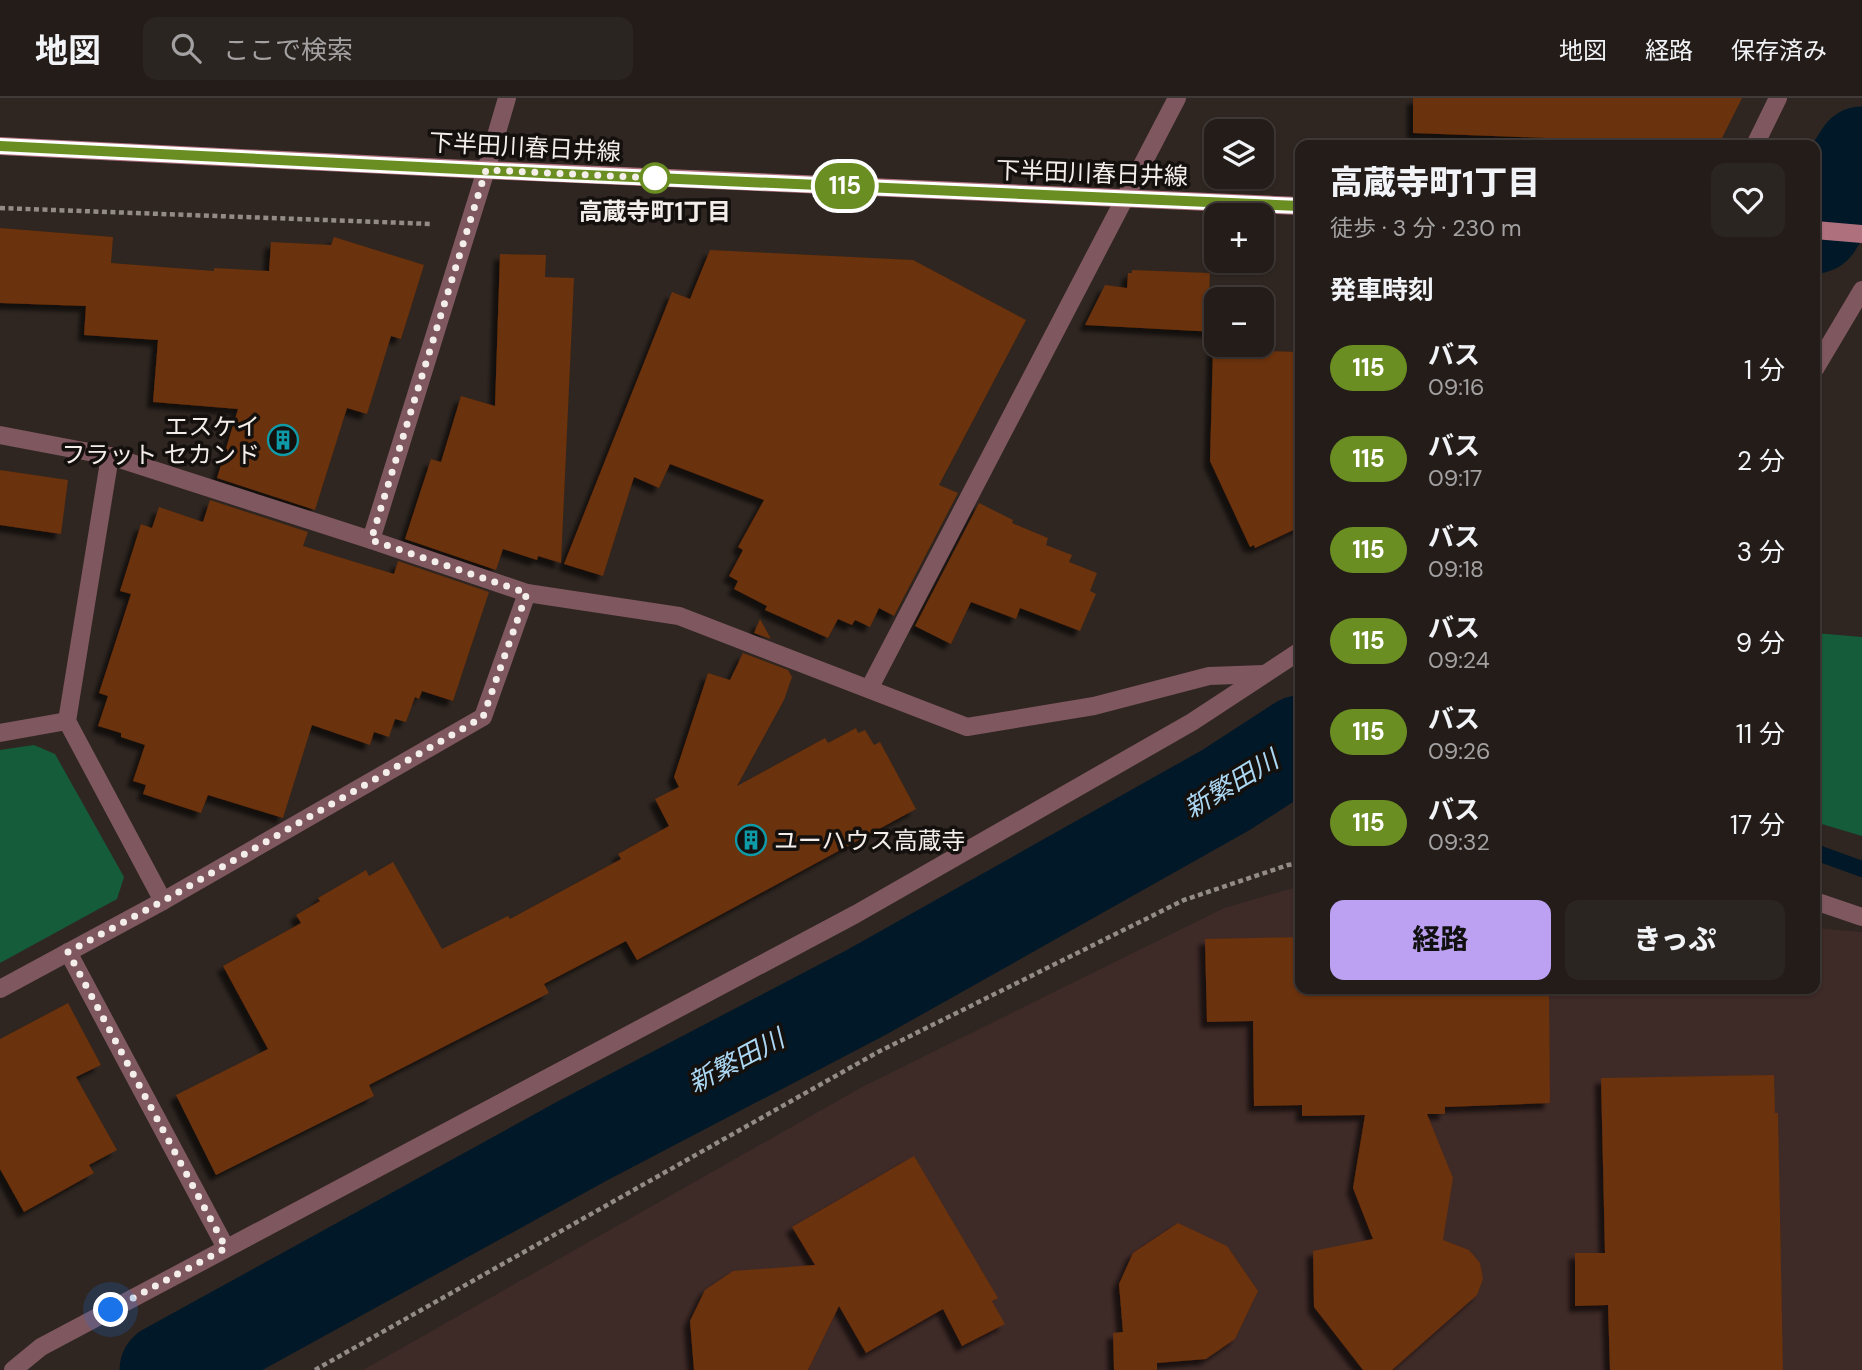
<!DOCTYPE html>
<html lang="ja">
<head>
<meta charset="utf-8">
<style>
	body { margin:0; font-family:"DM Sans","Noto Sans JP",sans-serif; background:#2b2522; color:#f1f3f6; height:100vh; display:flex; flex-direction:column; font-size:26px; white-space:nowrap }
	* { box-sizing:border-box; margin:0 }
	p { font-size:23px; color:#a3a1a2 }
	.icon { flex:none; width:38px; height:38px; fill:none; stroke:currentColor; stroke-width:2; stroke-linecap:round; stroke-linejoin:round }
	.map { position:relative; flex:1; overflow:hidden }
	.sheet { position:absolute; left:1295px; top:42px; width:525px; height:854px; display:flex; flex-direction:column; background:#231c19; border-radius:14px; box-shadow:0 2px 5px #0004,0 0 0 2px #403a38 }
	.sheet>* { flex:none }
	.badge { padding:0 14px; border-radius:23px; font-size:24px; line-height:46px }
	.buttons { position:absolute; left:1204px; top:21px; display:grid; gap:14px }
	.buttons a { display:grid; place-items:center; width:70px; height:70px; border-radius:14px; background:#231c19; box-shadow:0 2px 5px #0004,0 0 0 2px #403a38; font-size:35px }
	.you { position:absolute; width:35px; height:35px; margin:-18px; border:5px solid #fff; border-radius:50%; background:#1a73e8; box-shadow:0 0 0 10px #1a73e833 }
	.map>.badge { position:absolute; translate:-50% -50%; box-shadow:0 0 0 4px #fff }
	h2 { padding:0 35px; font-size:26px; line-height:63px }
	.round { display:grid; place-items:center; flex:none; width:74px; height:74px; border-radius:14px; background:#2b2522 }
	.overview { display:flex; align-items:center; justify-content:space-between; height:119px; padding:0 35px }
	h1 { font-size:33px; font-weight:800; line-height:52px }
	.cta { display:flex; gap:14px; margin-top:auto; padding:14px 35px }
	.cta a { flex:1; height:80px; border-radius:14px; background:#bca0f2; color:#111; font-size:28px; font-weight:800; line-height:80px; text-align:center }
	.cta a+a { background:#2b2522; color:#f1f3f6 }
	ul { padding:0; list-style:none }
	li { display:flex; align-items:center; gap:21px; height:91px; padding:0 35px }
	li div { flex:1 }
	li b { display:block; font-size:26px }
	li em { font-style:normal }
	li .badge { min-width:77px; font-weight:700; text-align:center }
	header { display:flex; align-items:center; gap:42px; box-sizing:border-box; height:98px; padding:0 35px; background:#231c19; border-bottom:2px solid #403a38 }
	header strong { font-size:33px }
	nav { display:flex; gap:38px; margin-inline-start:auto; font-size:24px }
	.search { width:490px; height:63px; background:#2b2522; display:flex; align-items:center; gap:18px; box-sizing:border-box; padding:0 24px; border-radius:14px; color:#a3a1a2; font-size:26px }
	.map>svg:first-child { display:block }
	.industrial { fill:#3e2a27 }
	.green { fill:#155c3a }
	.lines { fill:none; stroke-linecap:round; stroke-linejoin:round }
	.stream { stroke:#001828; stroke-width:16 }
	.river { stroke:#001828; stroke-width:93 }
	.building { fill:#6a300a; filter:url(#shadow) }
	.path { stroke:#938b87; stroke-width:4.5; stroke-dasharray:5 3.5; stroke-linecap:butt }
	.street { stroke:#7f575e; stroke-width:18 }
	.secondary { stroke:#af707d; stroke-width:18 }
	.line-casing { stroke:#fff; stroke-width:16 }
	.line { stroke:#6b8e23; stroke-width:10 }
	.walk { stroke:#f4eeea; stroke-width:7; stroke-dasharray:0 12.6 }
	.stop-dot { fill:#fff; stroke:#6b8e23; stroke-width:3.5 }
	.labels { text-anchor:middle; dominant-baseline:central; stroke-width:7; stroke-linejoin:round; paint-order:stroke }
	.street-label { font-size:24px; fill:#f4eeea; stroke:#14100e }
	.stop-label { font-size:24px; font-weight:bold; fill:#f4eeea; stroke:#14100e }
	.poi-label { font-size:24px; fill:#f4eeea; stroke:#14100e; text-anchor:end }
	.water-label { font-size:26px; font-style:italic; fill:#acd7f3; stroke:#14100e }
</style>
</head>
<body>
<header>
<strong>地図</strong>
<div class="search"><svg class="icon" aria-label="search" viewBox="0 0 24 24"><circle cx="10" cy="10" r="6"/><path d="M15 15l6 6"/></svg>ここで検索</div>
<nav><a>地図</a><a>経路</a><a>保存済み</a></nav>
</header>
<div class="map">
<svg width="1862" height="1272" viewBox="0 0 1862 1272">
	<defs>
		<filter id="shadow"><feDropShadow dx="-6" dy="6" stdDeviation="2" flood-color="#0009"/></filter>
	</defs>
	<rect width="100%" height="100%" fill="#2f2621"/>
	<path class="industrial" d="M1300,788V891H1815V830L1862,834V1272H363L862,989L1224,810Z"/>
	<g class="green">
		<path d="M1815,535L1862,539V738L1815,724Z"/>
		<path d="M34,647L55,656L124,779L117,801L0,865V652Z"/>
	</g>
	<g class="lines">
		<g class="stream">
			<path d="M1226,692L1300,687"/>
			<path d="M1815,754L1862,771"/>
		</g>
		<g class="river">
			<path d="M1815,129L1862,55"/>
			<path d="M166,1272L584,1042L867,894L1226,692L1300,644"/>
		</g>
	</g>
	<g class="building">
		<path d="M1413,0H1742L1719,46L1665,44V47L1547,46V40L1413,35Z"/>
		<path d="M0,130L113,139L111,165L214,173V170L269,173L271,144L331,147L334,139L424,167L401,241L391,238L367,316L347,310L315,412L217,380L238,311L153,304L158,242L84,237L86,208L0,205Z"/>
		<path d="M710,152L913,162L1026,222L939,387L958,395L894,518L879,510L870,529L855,522L852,527L838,521L828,540L765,512L767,508L734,491L738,483L729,478L743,452L738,449L764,402L670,366L659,390L634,379L603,478L564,466L672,194L690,201Z"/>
		<path d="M500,156L546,157L545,179L574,180L561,465L538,458L537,462L503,451L496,472L405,441L431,361L441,364L461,298L495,308Z"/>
		<path d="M1132,172L1210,175L1209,199L1225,201H1216V234L1085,227L1105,187L1127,190L1128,175H1132Z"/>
		<path d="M1213,251L1297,254L1293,338L1300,334V429L1255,450L1254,447L1250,449L1210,363Z"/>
		<path d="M0,372L68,382L61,436L0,427Z"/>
		<path d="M210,402L308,434L303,448L394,476L398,463L489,494L453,603L422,593L419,601L415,599L406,624L395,621L389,639L374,634L370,647L312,627L283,720L208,697L201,715L143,696L146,687L133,683L145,647L121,639V635L98,628L108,598L99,595L131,496L120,493L141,426L152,430L159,409L203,424Z"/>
		<path d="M979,405L1013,422L1012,425L1048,440L1046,447L1072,457L1069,464L1097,475L1090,493L1096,496L1080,533L1020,510L1016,521L971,504L951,546L915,528Z"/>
		<path d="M760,521L771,541L754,535Z"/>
		<path d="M743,555L788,572L792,579L784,602L737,688L825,640L828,645L856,630L858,635L865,632L874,647L880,644L916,711L637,862L626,843L544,886L549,895L369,987L374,998L216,1077L176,997L268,951L223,868L301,825L296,817L320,803L318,800L366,772L369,778L393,764L442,851L508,818L510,821L621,761L618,756L669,728L655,701L679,689L674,679L708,575L730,582Z"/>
		<path d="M1300,839V891H1549L1550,1005L1445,1009V1016H1427L1453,1080L1443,1142L1469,1152L1480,1165L1483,1181L1477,1197L1392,1272H1363L1314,1209L1313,1153L1373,1141L1353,1090L1365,1017L1302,1018V1007L1254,1008L1253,923L1207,924L1205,841Z"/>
		<path d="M68,905L101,967L76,979L117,1052L89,1067L94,1075L24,1114L0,1071V941Z"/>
		<path d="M1774,977L1775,1015H1778L1783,1272H1610L1608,1207L1575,1208V1155H1605L1601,980Z"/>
		<path d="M914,1058L998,1200L992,1203L1005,1226L962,1248L943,1211L866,1255L839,1208L808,1272H694L690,1223L705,1192L733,1173L815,1167L792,1129Z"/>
		<path d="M1178,1125L1227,1148L1258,1193L1235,1241L1206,1261L1157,1265V1272H1114L1113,1235L1123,1234L1119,1186L1133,1155Z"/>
	</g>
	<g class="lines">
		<g class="path">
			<path d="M0,110L433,126"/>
			<path d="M315,1272L878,954L1184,802L1288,767L1300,765"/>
		</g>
		<g class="street">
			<path d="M1755,47L1778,0"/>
			<path d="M1815,271L1862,192"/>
			<path d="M0,337L110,358L371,442L527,495L679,518L967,629L1094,608L1209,578L1264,576"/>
			<path d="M110,358L67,623L163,803"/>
			<path d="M371,442L486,72L507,0"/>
			<path d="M869,591L1177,0"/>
			<path d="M0,635L67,623"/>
			<path d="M1815,803L1862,819"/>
			<path d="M68,854L226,1150"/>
			<path d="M0,891L163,803L483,619L527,495"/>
			<path d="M13,1272L41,1249L856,816L1192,624L1300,553"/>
		</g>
		<g class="secondary">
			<path d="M0,48L486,72L1300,108"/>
			<path d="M1815,132L1862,136"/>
		</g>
	</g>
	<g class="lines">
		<g class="line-casing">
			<path id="line" d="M0,48L542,75L1300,108"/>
		</g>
		<use href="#line" class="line"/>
		<path class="walk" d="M111,1212L226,1150L68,854L163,803L483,619L527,495L371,442L486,72L655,80"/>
	</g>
	<defs>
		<g id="building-ring" transform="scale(1.575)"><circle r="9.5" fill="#14100e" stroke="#0f9aa8" stroke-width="1.5"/><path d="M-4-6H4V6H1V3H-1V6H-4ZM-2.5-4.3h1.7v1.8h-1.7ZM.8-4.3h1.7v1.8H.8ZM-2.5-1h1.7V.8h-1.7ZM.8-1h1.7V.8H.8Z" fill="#0f9aa8"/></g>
	</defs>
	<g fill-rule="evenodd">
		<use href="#building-ring" x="283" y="342"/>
		<use href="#building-ring" x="751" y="742"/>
	</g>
	<circle class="stop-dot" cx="655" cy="80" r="14"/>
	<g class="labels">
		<g class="street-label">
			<text transform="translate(525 49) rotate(3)">下半田川春日井線</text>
			<text transform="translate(1092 75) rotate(2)">下半田川春日井線</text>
		</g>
		<g class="stop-label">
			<text x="655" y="113">高蔵寺町1丁目</text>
		</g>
		<g class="poi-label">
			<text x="260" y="328">エスケイ<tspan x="260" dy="28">フラット セカンド</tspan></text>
			<text x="774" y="742" text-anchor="start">ユーハウス高蔵寺</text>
		</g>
		<g class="water-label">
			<text transform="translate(1231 686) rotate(-31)">新繁田川</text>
			<text transform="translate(736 963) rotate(-28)">新繁田川</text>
		</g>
	</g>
</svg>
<div class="buttons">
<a><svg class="icon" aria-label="layers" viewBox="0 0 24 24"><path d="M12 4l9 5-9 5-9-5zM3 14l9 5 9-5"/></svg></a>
<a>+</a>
<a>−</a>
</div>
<div class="you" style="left:111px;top:1212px"></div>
<b class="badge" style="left:845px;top:88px;background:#6b8e23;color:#fff">115</b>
<section class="sheet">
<div class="overview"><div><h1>高蔵寺町1丁目</h1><p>徒歩 · 3 分 · 230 m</p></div><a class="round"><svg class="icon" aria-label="heart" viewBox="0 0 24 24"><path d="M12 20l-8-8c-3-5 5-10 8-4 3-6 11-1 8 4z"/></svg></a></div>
<h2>発車時刻</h2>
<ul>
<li><span class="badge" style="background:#6b8e23;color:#fff">115</span><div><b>バス</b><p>09:16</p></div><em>1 分</em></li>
<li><span class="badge" style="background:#6b8e23;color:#fff">115</span><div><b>バス</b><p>09:17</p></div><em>2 分</em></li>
<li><span class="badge" style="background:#6b8e23;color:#fff">115</span><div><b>バス</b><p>09:18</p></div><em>3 分</em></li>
<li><span class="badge" style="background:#6b8e23;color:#fff">115</span><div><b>バス</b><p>09:24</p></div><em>9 分</em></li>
<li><span class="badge" style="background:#6b8e23;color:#fff">115</span><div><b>バス</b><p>09:26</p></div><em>11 分</em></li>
<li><span class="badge" style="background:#6b8e23;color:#fff">115</span><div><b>バス</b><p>09:32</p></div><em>17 分</em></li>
</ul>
<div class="cta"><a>経路</a><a>きっぷ</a></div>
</section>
</div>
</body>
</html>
